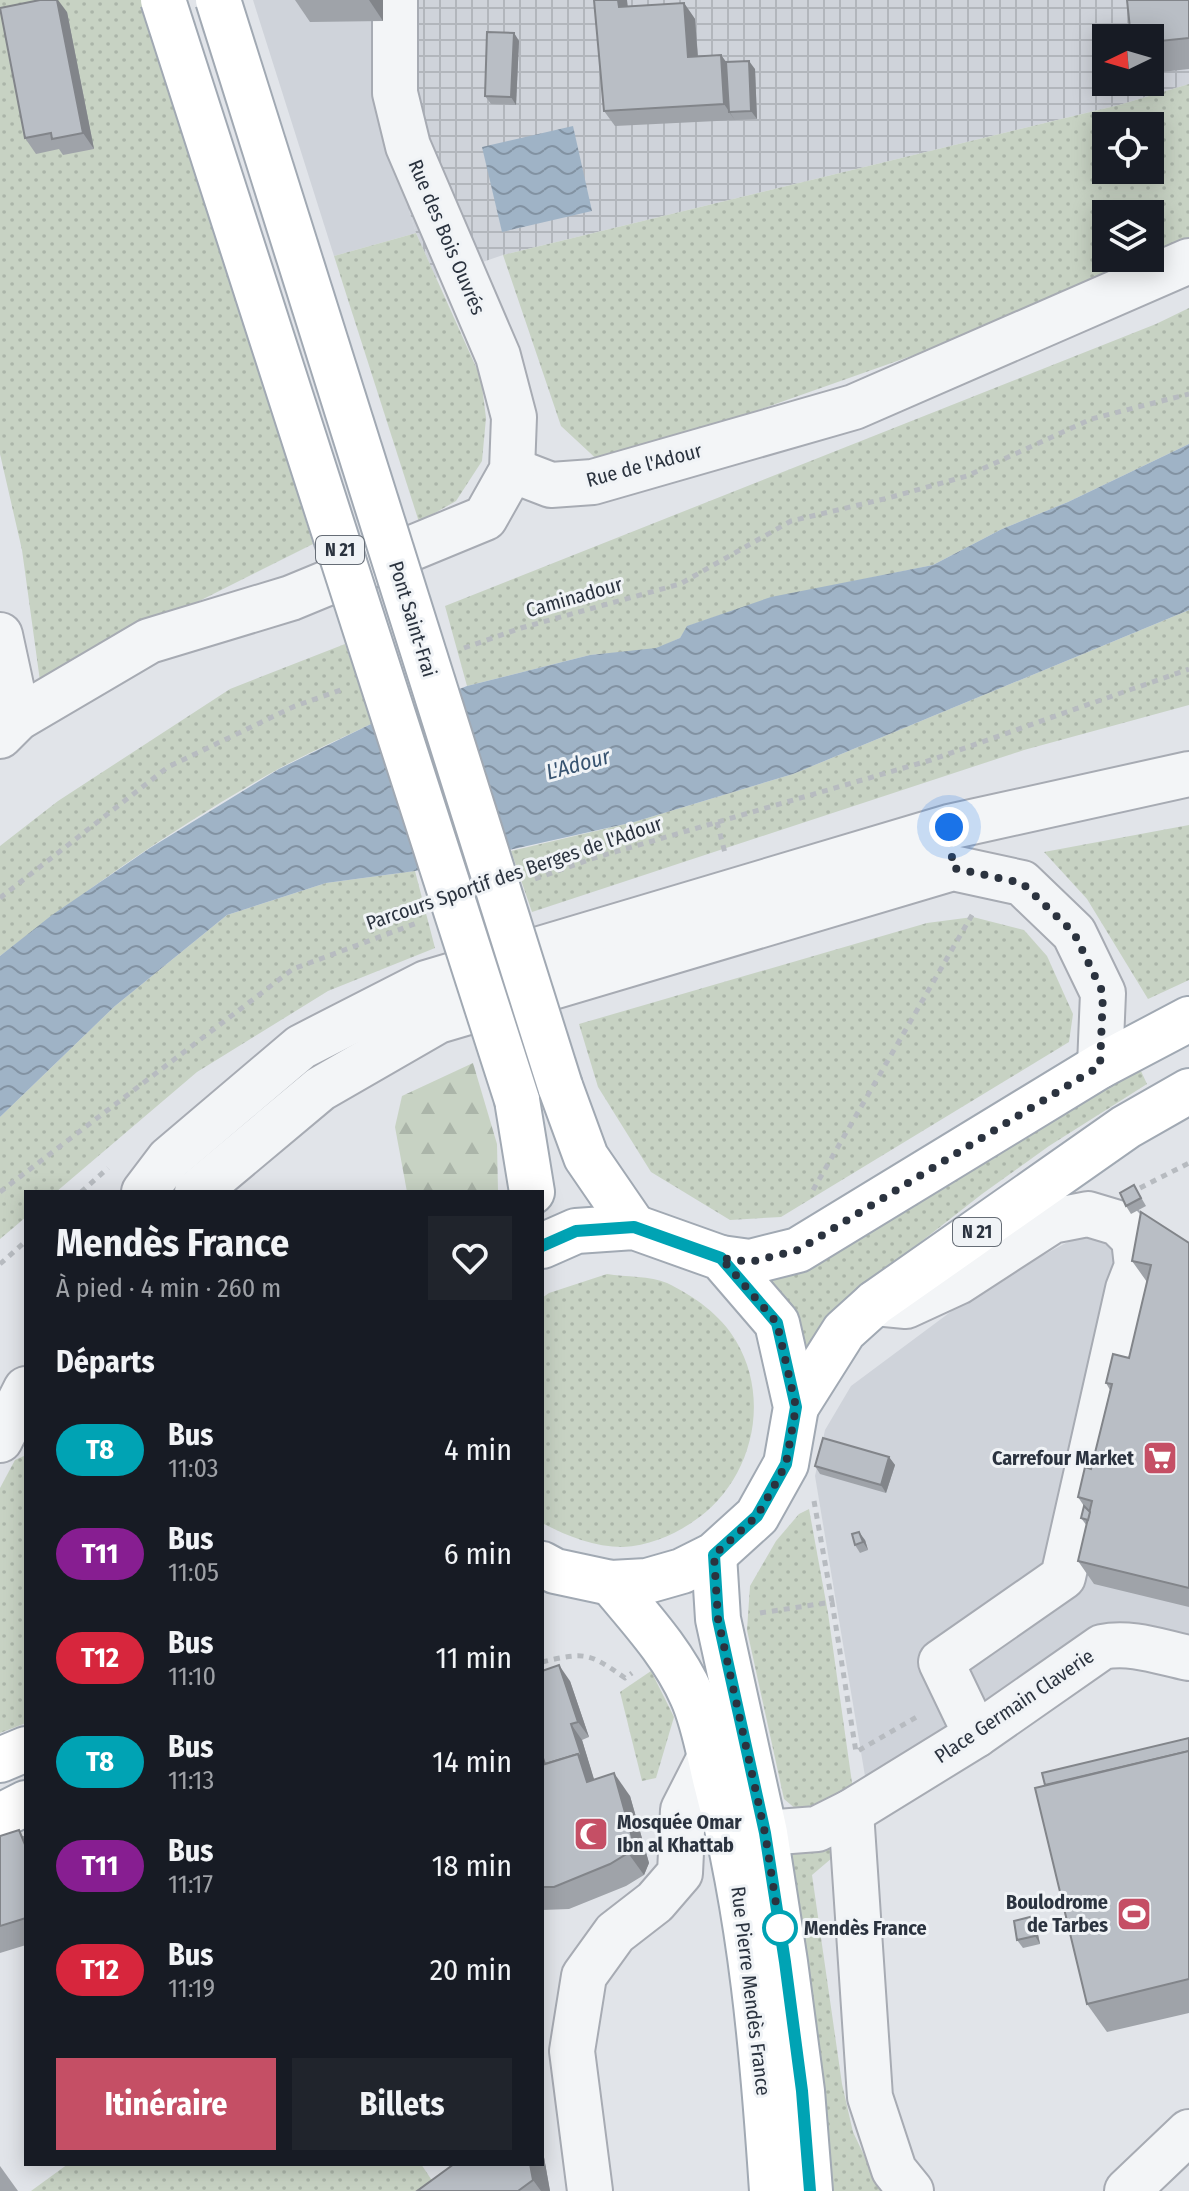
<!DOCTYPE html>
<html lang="fr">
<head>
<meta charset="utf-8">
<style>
	body { margin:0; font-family:"Fira Sans Condensed",sans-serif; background:#20242c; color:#f1f3f6; height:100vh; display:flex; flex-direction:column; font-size:30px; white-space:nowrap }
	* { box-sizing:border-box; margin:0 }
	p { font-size:26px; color:#9ea1a6 }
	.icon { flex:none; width:44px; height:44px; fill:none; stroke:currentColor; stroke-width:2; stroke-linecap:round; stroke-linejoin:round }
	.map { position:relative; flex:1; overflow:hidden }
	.panel { position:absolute; left:24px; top:1190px; width:520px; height:976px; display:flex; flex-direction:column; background:#171b24; border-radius:0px; box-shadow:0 4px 20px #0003 }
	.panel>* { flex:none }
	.badge { padding:0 16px; border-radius:26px; font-size:28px; line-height:52px }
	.needle { width:52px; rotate:265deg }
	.buttons { position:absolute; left:1092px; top:24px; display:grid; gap:16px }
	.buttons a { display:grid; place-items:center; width:72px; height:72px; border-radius:0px; background:#171b24; box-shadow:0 4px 20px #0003; font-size:40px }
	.you { position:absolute; width:40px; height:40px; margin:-20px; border:6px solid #fff; border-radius:50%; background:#1a73e8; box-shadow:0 0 0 12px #1a73e833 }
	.map>.badge { position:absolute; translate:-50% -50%; box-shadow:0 0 0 4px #fff }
	h2 { padding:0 32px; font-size:30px; line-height:72px }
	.round { display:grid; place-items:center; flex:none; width:84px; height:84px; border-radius:0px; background:#20242c }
	.head { display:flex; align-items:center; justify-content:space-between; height:136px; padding:0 32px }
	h1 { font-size:38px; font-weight:700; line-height:60px }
	.button { display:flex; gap:16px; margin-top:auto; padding:16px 32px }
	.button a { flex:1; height:92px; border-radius:0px; background:#c54f65; color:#fff; font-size:32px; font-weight:700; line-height:92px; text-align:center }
	.button a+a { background:#20242c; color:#f1f3f6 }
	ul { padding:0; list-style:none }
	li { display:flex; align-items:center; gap:24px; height:104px; padding:0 32px }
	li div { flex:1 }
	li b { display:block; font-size:30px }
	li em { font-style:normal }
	li .badge { min-width:88px; font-weight:700; text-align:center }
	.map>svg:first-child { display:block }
	.built { fill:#cfd3da }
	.industrial { fill:url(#industrial-grid); fill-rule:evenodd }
	.grass { fill:url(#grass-dots); fill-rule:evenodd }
	.forest { fill:url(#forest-firs) }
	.water { fill:url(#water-waves) }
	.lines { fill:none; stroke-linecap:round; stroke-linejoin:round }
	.minor-casing { stroke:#a7abb3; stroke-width:48 }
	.major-casing { stroke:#a1a9b3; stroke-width:48 }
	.path { stroke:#b7bbc0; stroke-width:5; stroke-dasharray:6 6; stroke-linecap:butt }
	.minor { stroke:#f3f5f7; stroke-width:44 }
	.major { stroke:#fff; stroke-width:44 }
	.major-bridge-casing { stroke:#a1a9b3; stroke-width:48; stroke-linecap:butt }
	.major-bridge { stroke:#fff; stroke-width:44 }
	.wall { fill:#9fa3a9 }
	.shaded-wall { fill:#82858a }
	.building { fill:#b9bec5; stroke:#82858a; stroke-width:2 }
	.line-casing { stroke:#fff; stroke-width:18 }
	.line { stroke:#00a3b4; stroke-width:12 }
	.walk { stroke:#2b333f; stroke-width:8; stroke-dasharray:0 14.4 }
	.stop-dot { fill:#fff; stroke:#00a3b4; stroke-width:4 }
	.labels { text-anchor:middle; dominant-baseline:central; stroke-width:6; stroke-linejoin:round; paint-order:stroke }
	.shield { fill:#f0f3f6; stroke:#666d76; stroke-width:2 }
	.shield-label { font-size:18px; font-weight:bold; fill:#2b333f }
	.street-label { font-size:20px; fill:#2b333f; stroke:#f0f3f6 }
	.poi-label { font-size:20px; font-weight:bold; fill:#2b333f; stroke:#f0f3f6; text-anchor:end }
	.stop-label { font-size:20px; font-weight:bold; fill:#2b333f; stroke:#f0f3f6; text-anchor:start }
	.water-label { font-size:22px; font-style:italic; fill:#375370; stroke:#f0f3f6 }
</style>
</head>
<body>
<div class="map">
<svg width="1189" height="2191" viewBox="0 0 1189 2191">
	<defs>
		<pattern id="industrial-grid" width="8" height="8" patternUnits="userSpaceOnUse" patternTransform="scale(2)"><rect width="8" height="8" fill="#cfd3da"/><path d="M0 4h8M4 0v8" fill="none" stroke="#b2b6bc"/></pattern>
		<pattern id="grass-dots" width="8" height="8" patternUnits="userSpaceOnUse" patternTransform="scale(2)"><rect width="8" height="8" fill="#c7d2c3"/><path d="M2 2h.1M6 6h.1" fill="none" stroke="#abb5a9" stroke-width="1.8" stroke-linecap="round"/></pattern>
		<pattern id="forest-firs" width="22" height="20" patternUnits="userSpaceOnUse" patternTransform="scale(2)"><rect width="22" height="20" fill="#c7d2c3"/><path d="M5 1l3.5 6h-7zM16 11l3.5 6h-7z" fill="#abb5a9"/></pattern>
		<pattern id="water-waves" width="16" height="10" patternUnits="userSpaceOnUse" patternTransform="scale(2)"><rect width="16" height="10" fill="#9fb3c6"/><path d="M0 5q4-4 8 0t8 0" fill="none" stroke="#8292a2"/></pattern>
	</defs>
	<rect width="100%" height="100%" fill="#e1e4e9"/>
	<g class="built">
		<path d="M253,0H383L385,132L416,233L334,256Z"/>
		<path d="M1090,1230L1189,1248V1645L1124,1630L867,1788L815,1476L825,1430L851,1386L984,1287Z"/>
	</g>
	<path class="industrial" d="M383,0H1189V84L1119,105L503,255L436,278L416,233L385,132ZM1106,38H1150V82H1106Z"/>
	<g class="grass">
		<path d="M0,0H143L313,544L40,681L22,550L0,454Z"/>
		<path d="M1189,84V238L1150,255V214H1106V258H1142L917,354L603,465L561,426L503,255L1119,105ZM1106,126H1150V170H1106Z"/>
		<path d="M416,233L481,378L486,418L482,461L456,501L419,522L334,256Z"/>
		<path d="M1189,308V444L1068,502L1002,529L933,565L771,598L688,626L680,638L656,649L590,655L467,686L445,606L1156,324Z"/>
		<path d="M1189,610V705L1024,750L532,912L511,851L634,822L793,774Z"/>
		<path d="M345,644L373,723C342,738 310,752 280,768C182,822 88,888 0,956V846L58,801L230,689Z"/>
		<path d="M1189,825V980L1148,999L1087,899L1044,852Z"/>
		<path d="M415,871L435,948L328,991L197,1072L56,1192H26V1217L0,1239V1117L115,1006L227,915L326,883Z"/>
		<path d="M973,917L1024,930L1047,956L1073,1014L1069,1042L781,1217L730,1220L651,1172L598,1087L579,1024L927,923Z"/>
		<path d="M1140,1069L1147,1084L1049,1146L982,1194L867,1284L823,1325L803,1350L764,1281L806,1272L1060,1112Z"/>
		<path d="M607,1274C625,1277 651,1276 667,1283C694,1296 721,1315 736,1341C773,1403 750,1486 691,1523C672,1536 647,1546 623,1547C594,1547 567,1536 542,1523V1298L549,1293Z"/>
		<path d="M26,1455V1723L0,1733V1488L15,1460Z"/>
		<path d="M809,1509L828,1613L854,1797L803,1815L784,1799L747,1630L750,1586L776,1541L799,1514Z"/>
		<path d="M651,1671L674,1717L656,1778L642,1781L620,1692Z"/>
		<path d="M836,1839L832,1858L812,1875L842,2084L853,2132L881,2191H833C823,2075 808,1961 788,1847Z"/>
		<path d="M68,2164H421L439,2191H31Z"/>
	</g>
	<path class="forest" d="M473,1063L497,1144L498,1192H407L395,1127L402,1096Z"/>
	<g class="water">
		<path d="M573,126L592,211L502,232L482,147Z"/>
		<path d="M1189,444V610L793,774L634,822L415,871L326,883L227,915L115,1006L0,1117V956L52,915L150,848L279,769L373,723L467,686L590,655L656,648L680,638L687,626L771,597L933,565L1002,529L1068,502Z"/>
	</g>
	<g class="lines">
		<g class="minor-casing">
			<g id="minor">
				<path d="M512,470L551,485L593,482L854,407L1189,261"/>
				<path d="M0,635L18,718"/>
				<path d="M0,736L18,718L149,641L291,598L485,518L512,470L514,417L498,356L408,146L395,93V0"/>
				<path d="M144,1192L169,1159L301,1047L426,983L949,827L1189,774"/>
				<path d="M197,1192L320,1089L438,1021L953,868L1022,883L1074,933L1103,993L1100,1066"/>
				<path d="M875,1303L906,1306L958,1282L1052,1221L1088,1214L1118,1223L1134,1239L1137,1266L1128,1289L1063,1577L941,1662L976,1735"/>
				<path d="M0,1440L26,1389"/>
				<path d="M851,1812L870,2097L894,2170L911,2191"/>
				<path d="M765,1833L817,1829L851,1812L976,1735L1102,1647C1131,1641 1160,1652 1189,1658"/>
				<path d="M590,2191L572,2051L584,1976L615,1933L655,1902L680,1873L683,1810L710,1757"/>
				<path d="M1127,2191L1189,2132"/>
			</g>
		</g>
		<g class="major-casing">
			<g id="major">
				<path d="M560,1086L586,1157L634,1227"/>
				<path d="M517,1100L532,1192"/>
				<path d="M542,1246L576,1231L634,1227L721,1258L777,1323L796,1407L786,1464L757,1516L714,1555L682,1571L647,1581L611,1583L555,1571L542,1564"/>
				<path d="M721,1258L750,1262L798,1250L1100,1066L1189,1019"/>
				<path d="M796,1407L844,1331L875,1303L1126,1127L1189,1091"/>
				<path d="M714,1555L718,1619L765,1833L785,1962L802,2091L810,2191"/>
				<path d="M611,1583C640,1618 673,1653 692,1696C704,1722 709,1755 716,1783C751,1916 763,2054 772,2191"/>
				<path d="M0,1760L26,1749"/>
				<path d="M0,1816L26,1803"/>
			</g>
		</g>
		<g class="path">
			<path d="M464,648L521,628L680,584L791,521L888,498L967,476L1091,419L1189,394"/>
			<path d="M717,822L725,853"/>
			<path d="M535,879L594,858L931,760L1189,669"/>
			<path d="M0,898L168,767L295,706L341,690"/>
			<path d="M1140,1188L1189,1163"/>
			<path d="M813,1190L972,915"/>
			<path d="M0,1192L293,969L417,923"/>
			<path d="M81,1192L108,1168"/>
			<path d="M0,1264L26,1241"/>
			<path d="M814,1501L832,1602"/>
			<path d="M760,1613L832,1602L856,1752L920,1715"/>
			<path d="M542,1662C585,1652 588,1652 625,1678L632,1673"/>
		</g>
		<use href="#minor" class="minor"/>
		<use href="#major" class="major"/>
		<g class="major-bridge-casing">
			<g id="major-bridge">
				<path d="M163,0L517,1100"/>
				<path d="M218,0L560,1086"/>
			</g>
		</g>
		<use href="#major-bridge" class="major-bridge"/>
	</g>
	<g class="wall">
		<path d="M295,0H383V21L310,22Z"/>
		<path d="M1189,0V69L1152,73L1150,70V38Z"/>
		<path d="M684,3L695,19L698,56L721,55L726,62L755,69L757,119L615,126L604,111L628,7Z"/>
		<path d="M67,12L94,149L63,155L59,149L36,154L25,138Z"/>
		<path d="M514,33L519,41L516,105L491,104L485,96Z"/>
		<path d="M1134,1185L1146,1206L1131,1214L1126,1206Z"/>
		<path d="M1189,1243V1607L1094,1584L1078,1561L1087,1526L1081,1518L1084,1506L1078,1497L1091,1469L1110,1390L1106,1383L1129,1358L1147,1282L1132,1261Z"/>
		<path d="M889,1457L895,1465L886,1493L820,1474L815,1466Z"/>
		<path d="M865,1540L868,1550L860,1553L855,1545Z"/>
		<path d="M570,1681L589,1737L582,1740L594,1780L630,1796L649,1863L644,1875L626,1886L569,1909L542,1910V1765L545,1764Z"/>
		<path d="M1189,1738V2013L1107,2032L1087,2004L1045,1785Z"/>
		<path d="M0,1836H26V1945L0,1953Z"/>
		<path d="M1030,1917L1036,1925L1040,1944L1023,1948L1017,1940Z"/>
		<path d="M542,2146L550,2191H417Z"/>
		<path d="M0,2166L18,2191H0Z"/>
	</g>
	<g class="shaded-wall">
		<path d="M57,0H58L67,12L94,149L83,133Z"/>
		<path d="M369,0H383V21Z"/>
		<path d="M618,0H627L630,23L619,7Z"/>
		<path d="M684,3L695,19L699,73L688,57Z"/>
		<path d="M514,33L519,41L516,105L511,97Z"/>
		<path d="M721,55L732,70L729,112L735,120L724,104Z"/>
		<path d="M749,61L755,69L757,119L751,111Z"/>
		<path d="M889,1457L895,1465L886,1493L881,1485Z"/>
		<path d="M859,1532L865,1540L868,1550L863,1542Z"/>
		<path d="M559,1665L570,1681L589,1737L578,1722Z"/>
		<path d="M571,1724L582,1740L602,1805L587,1782L578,1754Z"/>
		<path d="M614,1773L630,1796L649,1863L644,1875L628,1853Z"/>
		<path d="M1030,1917L1036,1925L1040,1944L1035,1936Z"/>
		<path d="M542,2146L550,2191H541L533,2180L530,2164H542Z"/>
	</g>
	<g class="building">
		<path d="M40,0H57L83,133L52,139L51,133L25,138L0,8Z"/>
		<path d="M594,0H618L619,7L684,3L688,57L721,55L724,104L604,111Z"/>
		<path d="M1127,0H1189V38L1150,42V38H1131Z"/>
		<path d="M487,32L514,33L511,97L485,96Z"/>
		<path d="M749,61L751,111L729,112L726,62Z"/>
		<path d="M1134,1185L1141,1198L1126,1206L1120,1193Z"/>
		<path d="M1141,1212L1189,1243V1588L1078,1561L1092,1501L1078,1497L1085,1467L1091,1469L1112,1384L1106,1383L1113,1354L1129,1358L1151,1265L1132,1261Z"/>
		<path d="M823,1438L889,1457L881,1485L815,1466Z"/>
		<path d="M1084,1506L1090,1512L1088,1520L1081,1518Z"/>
		<path d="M859,1532L863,1542L855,1545L852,1534Z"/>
		<path d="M559,1665L578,1722L571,1724L583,1761L578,1754L545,1764L542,1755V1671Z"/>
		<path d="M1189,1738V1751L1045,1785L1042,1773Z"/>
		<path d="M1189,1751V1979L1087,2004L1035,1788Z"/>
		<path d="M578,1754L587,1782L614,1773L633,1841L628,1853L610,1864L554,1887H542V1765Z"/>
		<path d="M19,1830L26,1847V1918L0,1926V1836Z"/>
		<path d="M1030,1917L1035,1936L1017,1940L1014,1921Z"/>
		<path d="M454,2164H530L533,2180L518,2191H417Z"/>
	</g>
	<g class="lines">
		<g class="line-casing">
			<path id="line" d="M542,1246L576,1231L634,1227L721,1258L777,1323L796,1407L786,1464L757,1516L714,1555L718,1619L765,1833L785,1962L802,2091L810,2191"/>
		</g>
		<use href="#line" class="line"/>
		<path class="walk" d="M780,1928L781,1936L765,1833L718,1619L714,1555L757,1516L772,1490L786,1464L796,1407L777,1323L721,1258L750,1262L798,1250L1100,1066L1103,993L1074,933L1022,883L953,868L949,827"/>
	</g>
	<defs>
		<g id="supermarket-square" transform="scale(1.8)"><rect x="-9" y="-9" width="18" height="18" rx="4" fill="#c54f65" stroke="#f0f3f6"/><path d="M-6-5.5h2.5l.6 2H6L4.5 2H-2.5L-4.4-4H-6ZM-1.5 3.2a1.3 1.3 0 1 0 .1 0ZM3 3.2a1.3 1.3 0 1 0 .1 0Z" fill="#fff"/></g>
		<g id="mosque-square" transform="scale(1.8)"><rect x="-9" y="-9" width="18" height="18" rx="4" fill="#c54f65" stroke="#f0f3f6"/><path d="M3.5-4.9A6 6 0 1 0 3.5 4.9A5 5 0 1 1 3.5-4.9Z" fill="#fff"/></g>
		<g id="stadium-square" transform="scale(1.8)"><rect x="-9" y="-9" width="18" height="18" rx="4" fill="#c54f65" stroke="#f0f3f6"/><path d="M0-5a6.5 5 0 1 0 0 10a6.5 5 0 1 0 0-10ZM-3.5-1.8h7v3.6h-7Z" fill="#fff"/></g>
	</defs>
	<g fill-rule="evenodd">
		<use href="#supermarket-square" x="1160" y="1458"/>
		<use href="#mosque-square" x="591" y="1834"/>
		<use href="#stadium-square" x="1134" y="1914"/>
	</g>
	<circle class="stop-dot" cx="780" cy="1928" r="16"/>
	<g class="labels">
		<g class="shield">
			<rect x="316" y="536" width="48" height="28" rx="6"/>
			<rect x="953" y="1218" width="48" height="28" rx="6"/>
		</g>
		<g class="shield-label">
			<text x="340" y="550">N 21</text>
			<text x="977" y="1232">N 21</text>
		</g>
		<g class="street-label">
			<text transform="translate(447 237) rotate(67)">Rue des Bois Ouvrés</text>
			<text transform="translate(644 465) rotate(-15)">Rue de l'Adour</text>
			<text transform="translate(574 597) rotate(-16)">Caminadour</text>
			<text transform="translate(413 619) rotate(73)">Pont Saint-Frai</text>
			<text transform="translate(514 873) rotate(-19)">Parcours Sportif des Berges de l'Adour</text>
			<text transform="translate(1014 1706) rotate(-34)">Place Germain Claverie</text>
			<text transform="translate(751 1991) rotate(83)">Rue Pierre Mendès France</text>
		</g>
		<g class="poi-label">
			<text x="1134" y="1458">Carrefour Market</text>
			<text x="617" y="1822" text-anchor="start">Mosquée Omar<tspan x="617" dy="23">Ibn al Khattab</tspan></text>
			<text x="1108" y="1902">Boulodrome<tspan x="1108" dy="23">de Tarbes</tspan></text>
		</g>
		<g class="stop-label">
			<text x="804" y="1928">Mendès France</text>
		</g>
		<g class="water-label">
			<text transform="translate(578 764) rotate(-15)">L'Adour</text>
		</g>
	</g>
</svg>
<div class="buttons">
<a><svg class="needle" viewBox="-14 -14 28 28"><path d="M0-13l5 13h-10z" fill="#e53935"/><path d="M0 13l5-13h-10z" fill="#9ea1a6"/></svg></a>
<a><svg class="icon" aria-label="locate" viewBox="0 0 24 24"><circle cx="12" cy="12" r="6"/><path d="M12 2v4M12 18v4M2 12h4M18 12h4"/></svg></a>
<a><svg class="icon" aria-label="layers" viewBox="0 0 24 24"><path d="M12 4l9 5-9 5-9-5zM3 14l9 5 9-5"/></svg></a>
</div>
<div class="you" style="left:949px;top:827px"></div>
<section class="panel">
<div class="head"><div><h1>Mendès France</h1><p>À pied · 4 min · 260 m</p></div><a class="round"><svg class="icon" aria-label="heart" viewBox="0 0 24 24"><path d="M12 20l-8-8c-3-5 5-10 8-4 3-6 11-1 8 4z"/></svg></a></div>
<h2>Départs</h2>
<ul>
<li><span class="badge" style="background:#00a3b4;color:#fff">T8</span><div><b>Bus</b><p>11:03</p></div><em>4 min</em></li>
<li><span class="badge" style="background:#871e91;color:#fff">T11</span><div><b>Bus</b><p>11:05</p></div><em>6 min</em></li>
<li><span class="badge" style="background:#d7263d;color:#fff">T12</span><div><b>Bus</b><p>11:10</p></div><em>11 min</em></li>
<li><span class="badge" style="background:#00a3b4;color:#fff">T8</span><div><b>Bus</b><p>11:13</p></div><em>14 min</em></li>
<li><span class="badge" style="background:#871e91;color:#fff">T11</span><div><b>Bus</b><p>11:17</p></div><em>18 min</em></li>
<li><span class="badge" style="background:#d7263d;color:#fff">T12</span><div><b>Bus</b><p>11:19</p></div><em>20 min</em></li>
</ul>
<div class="button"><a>Itinéraire</a><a>Billets</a></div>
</section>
</div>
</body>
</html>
